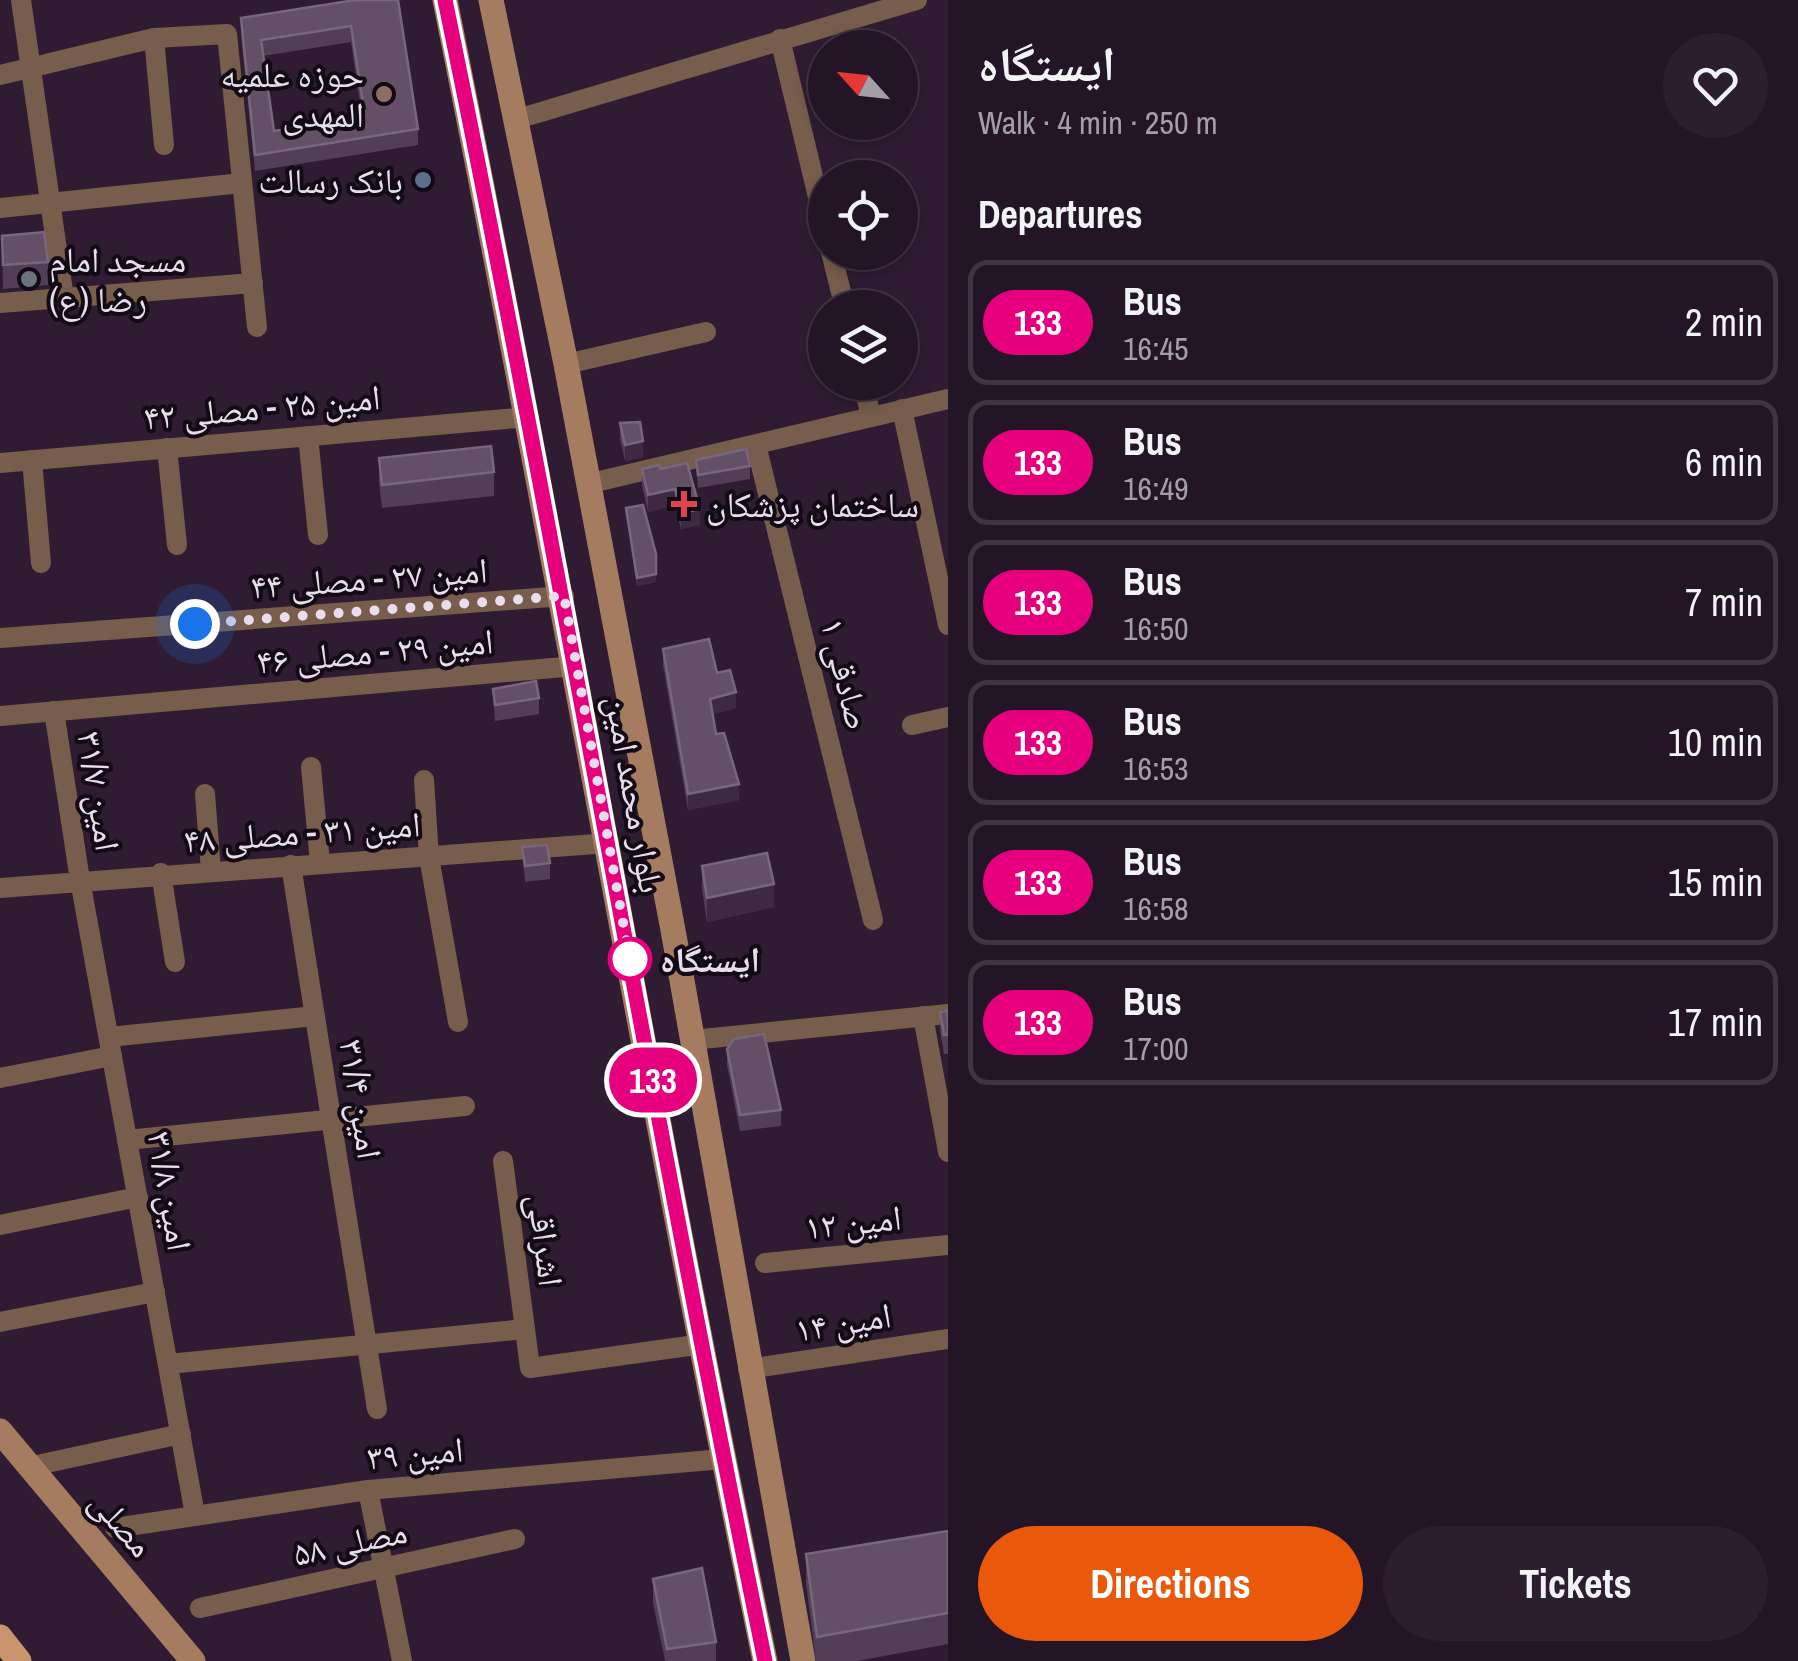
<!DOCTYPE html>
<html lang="en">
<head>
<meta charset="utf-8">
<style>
	body { margin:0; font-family:"Archivo Narrow","Noto Naskh Arabic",sans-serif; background:#2b1e2e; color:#f1f3f6; height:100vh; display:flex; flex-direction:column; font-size:38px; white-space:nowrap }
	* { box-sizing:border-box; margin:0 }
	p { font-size:32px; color:#a39fa7 }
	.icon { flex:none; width:55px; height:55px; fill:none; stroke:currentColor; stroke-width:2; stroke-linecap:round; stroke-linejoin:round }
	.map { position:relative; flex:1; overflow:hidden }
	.sheet { display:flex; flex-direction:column; background:#231526; width:850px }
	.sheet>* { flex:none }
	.badge { padding:0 20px; border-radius:32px; font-size:35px; line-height:65px }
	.needle { width:65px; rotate:297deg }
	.controls { position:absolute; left:808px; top:30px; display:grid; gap:20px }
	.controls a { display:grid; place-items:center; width:110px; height:110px; border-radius:50%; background:#231526; box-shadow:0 5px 15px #0003,0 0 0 2px #403443; font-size:50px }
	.you { position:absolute; width:50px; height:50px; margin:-25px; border:8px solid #fff; border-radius:50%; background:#1a73e8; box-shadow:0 0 0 15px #1a73e833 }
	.map>.badge { position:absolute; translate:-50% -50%; box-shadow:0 0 0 5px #fff }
	h2 { padding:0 30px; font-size:38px; line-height:90px }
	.round { display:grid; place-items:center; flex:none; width:105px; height:105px; border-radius:52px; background:#2b1e2e }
	.summary { display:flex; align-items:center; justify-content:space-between; height:170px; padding:0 30px }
	h1 { font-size:48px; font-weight:800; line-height:75px }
	.cta { display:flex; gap:20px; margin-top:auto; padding:20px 30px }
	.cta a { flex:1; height:115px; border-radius:60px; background:#ea580c; color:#fff; font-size:40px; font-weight:800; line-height:115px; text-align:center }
	.cta a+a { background:#2b1e2e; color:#f1f3f6 }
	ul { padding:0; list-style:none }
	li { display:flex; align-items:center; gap:30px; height:125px; margin:0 20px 15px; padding:0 10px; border:5px solid #403443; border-radius:20px }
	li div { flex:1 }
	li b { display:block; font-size:38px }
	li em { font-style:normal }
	li .badge { min-width:110px; font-weight:700; text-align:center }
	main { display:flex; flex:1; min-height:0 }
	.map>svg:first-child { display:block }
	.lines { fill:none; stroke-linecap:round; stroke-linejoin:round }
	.street { stroke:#775d4b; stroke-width:20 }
	.secondary { stroke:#a57c5f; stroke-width:25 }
	.primary { stroke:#c9946e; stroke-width:25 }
	.wall { fill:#523f57; fill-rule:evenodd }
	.shaded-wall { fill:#3d2a42 }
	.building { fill:#635067; stroke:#78667c; stroke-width:2.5; fill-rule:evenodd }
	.line-casing { stroke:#fff; stroke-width:22 }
	.line { stroke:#e6007e; stroke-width:15 }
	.walk { stroke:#e9dcec; stroke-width:10; stroke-dasharray:0 18 }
	.education-dot { fill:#8d6e63; stroke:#120a14; stroke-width:4 }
	.service-dot { fill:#5c6f8a; stroke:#120a14; stroke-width:4 }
	.worship-dot { fill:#6b7280; stroke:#120a14; stroke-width:4 }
	.health-dot { fill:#e0444e; stroke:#120a14; stroke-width:4 }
	.stop-dot { fill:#fff; stroke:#e6007e; stroke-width:5 }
	.labels { text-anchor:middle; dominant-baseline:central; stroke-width:8; stroke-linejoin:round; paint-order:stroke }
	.poi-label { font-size:35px; fill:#e9dcec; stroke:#120a14; text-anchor:end }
	.street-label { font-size:35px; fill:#e9dcec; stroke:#120a14 }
	.stop-label { font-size:35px; font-weight:bold; fill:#e9dcec; stroke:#120a14; text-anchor:start }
</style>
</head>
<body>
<main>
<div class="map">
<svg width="948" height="1661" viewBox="0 0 948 1661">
	<rect width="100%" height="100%" fill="#2f1c33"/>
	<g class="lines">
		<g class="street">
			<path d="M21,0L64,298"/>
			<path d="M154,38L164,145"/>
			<path d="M780,39L825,226"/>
			<path d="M0,75L154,38L227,34L257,327"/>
			<path d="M514,120L917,0"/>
			<path d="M0,208L242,183"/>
			<path d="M831,252L845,308"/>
			<path d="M0,303L253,283"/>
			<path d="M566,364L706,332"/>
			<path d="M863,382L871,417"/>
			<path d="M902,409L948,625"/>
			<path d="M308,436L318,535"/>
			<path d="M756,445L873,920"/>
			<path d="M167,448L177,545"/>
			<path d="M32,460L41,563"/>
			<path d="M0,463L529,417"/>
			<path d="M587,484L948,399"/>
			<path d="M0,638L564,596"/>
			<path d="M54,711L80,880L195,1515"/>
			<path d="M0,716L576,666"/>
			<path d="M912,725L948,717"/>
			<path d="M311,767L320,863"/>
			<path d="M424,780L429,857L458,1022"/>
			<path d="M205,794L211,870"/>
			<path d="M291,865L377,1409"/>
			<path d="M161,873L175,962"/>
			<path d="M0,888L609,843"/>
			<path d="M923,1016L948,1152"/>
			<path d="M109,1037L315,1016"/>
			<path d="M692,1040L948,1014"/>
			<path d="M0,1078L112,1056"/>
			<path d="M127,1140L465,1106"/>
			<path d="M503,1161L525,1329"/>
			<path d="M0,1225L138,1197"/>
			<path d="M765,1263L948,1245"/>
			<path d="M0,1322L155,1292"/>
			<path d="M168,1364L525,1329L530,1368L703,1344"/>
			<path d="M748,1369L948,1339"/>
			<path d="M28,1467L181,1434"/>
			<path d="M368,1490L402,1661"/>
			<path d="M115,1528L368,1490L723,1459"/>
			<path d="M200,1608L515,1539"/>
		</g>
		<g class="secondary">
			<path d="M445,0C557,553 650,1109 765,1661"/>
			<path d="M491,0L566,364L673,930L803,1661"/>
			<path d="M0,1431L193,1661"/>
		</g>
		<path class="primary" d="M0,1637L19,1661"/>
	</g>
	<g class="wall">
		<path d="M355,0L418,129V145L255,171L241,34V18ZM351,42L362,117L274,131L263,56Z"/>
		<path d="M2,236L48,262V285L3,289Z"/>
		<path d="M620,423L643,457L625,461L620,439Z"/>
		<path d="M379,458L494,472V496L382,508L379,482Z"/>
		<path d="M696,460L750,466V479L698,488Z"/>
		<path d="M642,469H660L700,525L681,529L675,505L648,512L642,485Z"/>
		<path d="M626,508L656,582L637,586Z"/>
		<path d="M663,649L717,673L736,708L713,714L716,734L739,800L688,810L663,665Z"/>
		<path d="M493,689L539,698V714L495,721Z"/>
		<path d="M522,847L550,863V879L525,882Z"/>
		<path d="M702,866L774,907L707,922L702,889Z"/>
		<path d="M948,1011V1054H944L940,1031V1012Z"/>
		<path d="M727,1049L781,1110V1126L740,1131L727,1065Z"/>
		<path d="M948,1531V1644L857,1661H816L806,1584V1554Z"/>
		<path d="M653,1579L716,1642V1661H665L653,1603Z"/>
	</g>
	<g class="shaded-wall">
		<path d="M643,441V457L625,461V445Z"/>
		<path d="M675,489V505L648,512V495Z"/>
		<path d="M700,509V525L681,529V513Z"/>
		<path d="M656,574V582L637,586V578Z"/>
		<path d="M736,692V708L710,715V699Z"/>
		<path d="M739,784V800L688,810V794Z"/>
		<path d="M774,884V907L707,922V898Z"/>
	</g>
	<g class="building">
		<path d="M355,0H398L418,129L255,155L241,18ZM351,26L365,117L274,131L261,40Z"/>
		<path d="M44,232L48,262L3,265L2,236Z"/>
		<path d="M640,422L643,441L625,445L620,423Z"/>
		<path d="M491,446L494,472L382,485L379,458Z"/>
		<path d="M746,449L750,466L698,475L696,460Z"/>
		<path d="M687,463L700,509L681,513L675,489L648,495L642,469L659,465L660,469Z"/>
		<path d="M643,505L656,554V574L637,578L626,508Z"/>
		<path d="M709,639L717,673L730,670L736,692L710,699L716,734L724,733L739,784L688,794L663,649Z"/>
		<path d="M536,681L539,698L495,705L493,689Z"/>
		<path d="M547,845L550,863L525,866L522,847Z"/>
		<path d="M767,853L774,884L707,898L702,866Z"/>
		<path d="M948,1011V1035H944L940,1012Z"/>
		<path d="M764,1034L781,1110L740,1115L727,1049L734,1039Z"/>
		<path d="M948,1531V1613L817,1637L806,1554Z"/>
		<path d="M702,1568L716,1642L667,1649L653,1579Z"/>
	</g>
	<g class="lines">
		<g class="line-casing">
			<path id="line" d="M445,0C559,552 651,1109 765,1661"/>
		</g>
		<use href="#line" class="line"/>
		<path class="walk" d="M195,624L564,596L632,972L630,959"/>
	</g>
	<circle class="education-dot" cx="384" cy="94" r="10"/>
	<circle class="service-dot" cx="423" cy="180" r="10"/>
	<circle class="worship-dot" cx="29" cy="279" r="10"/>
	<path class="health-dot" d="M679 489h10v10h10v10h-10v10h-10v-10h-10v-10h10z"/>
	<circle class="stop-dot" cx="630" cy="959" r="20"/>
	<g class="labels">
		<g class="poi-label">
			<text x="364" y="74">حوزه علمیه<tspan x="364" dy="40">المهدی</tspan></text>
			<text x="403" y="180">بانک رسالت</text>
			<text x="49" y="259" text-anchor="start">مسجد امام<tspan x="49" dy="40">رضا (ع)</tspan></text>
			<text x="706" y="504" text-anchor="start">ساختمان پزشکان</text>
		</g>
		<g class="street-label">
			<text transform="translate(262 407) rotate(-5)">امین ۲۵ - مصلی ۴۲</text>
			<text transform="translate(369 578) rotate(-4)">امین ۲۷ - مصلی ۴۴</text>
			<text transform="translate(375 651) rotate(-5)">امین ۲۹ - مصلی ۴۶</text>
			<text transform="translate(846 674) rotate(76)">صادقی ۱</text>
			<text transform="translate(99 791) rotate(81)">امین ۳۱/۷</text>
			<text transform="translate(635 794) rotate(80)">بلوار محمد امین</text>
			<text transform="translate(302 832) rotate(-4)">امین ۳۱ - مصلی ۴۸</text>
			<text transform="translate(361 1099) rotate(81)">امین ۳۱/۴</text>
			<text transform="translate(170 1191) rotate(80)">امین ۳۱/۸</text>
			<text transform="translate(853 1222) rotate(-6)">امین ۱۲</text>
			<text transform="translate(546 1240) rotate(83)">اشراقی</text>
			<text transform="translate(843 1322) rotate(-9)">امین ۱۴</text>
			<text transform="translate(415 1453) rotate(-5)">امین ۳۹</text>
			<text transform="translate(122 1523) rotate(49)">مصلی</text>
			<text transform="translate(350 1542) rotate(-12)">مصلی ۵۸</text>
		</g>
		<g class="stop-label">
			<text x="660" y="959">ایستگاه</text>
		</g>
	</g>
</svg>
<div class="controls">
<a><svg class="needle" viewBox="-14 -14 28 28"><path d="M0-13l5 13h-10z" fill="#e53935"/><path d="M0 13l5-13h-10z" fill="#a39fa7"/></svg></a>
<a><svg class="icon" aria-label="locate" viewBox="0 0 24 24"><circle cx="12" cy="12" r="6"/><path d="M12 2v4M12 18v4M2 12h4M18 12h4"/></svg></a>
<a><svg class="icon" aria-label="layers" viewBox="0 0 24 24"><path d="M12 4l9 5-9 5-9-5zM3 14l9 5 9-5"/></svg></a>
</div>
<div class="you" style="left:195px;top:624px"></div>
<b class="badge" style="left:653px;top:1080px;background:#e6007e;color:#fff">133</b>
</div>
<section class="sheet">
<div class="summary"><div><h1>ایستگاه</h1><p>Walk · 4 min · 250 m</p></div><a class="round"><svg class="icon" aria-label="heart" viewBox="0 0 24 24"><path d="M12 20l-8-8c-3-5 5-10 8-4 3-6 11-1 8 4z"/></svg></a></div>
<h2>Departures</h2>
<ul>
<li><span class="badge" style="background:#e6007e;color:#fff">133</span><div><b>Bus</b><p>16:45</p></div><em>2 min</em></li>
<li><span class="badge" style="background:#e6007e;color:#fff">133</span><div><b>Bus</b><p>16:49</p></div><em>6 min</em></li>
<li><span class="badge" style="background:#e6007e;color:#fff">133</span><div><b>Bus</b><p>16:50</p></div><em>7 min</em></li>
<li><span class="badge" style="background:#e6007e;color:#fff">133</span><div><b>Bus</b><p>16:53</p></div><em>10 min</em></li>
<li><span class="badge" style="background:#e6007e;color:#fff">133</span><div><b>Bus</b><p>16:58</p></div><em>15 min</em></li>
<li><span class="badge" style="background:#e6007e;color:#fff">133</span><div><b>Bus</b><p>17:00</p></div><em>17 min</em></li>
</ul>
<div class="cta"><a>Directions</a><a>Tickets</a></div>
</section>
</main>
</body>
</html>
